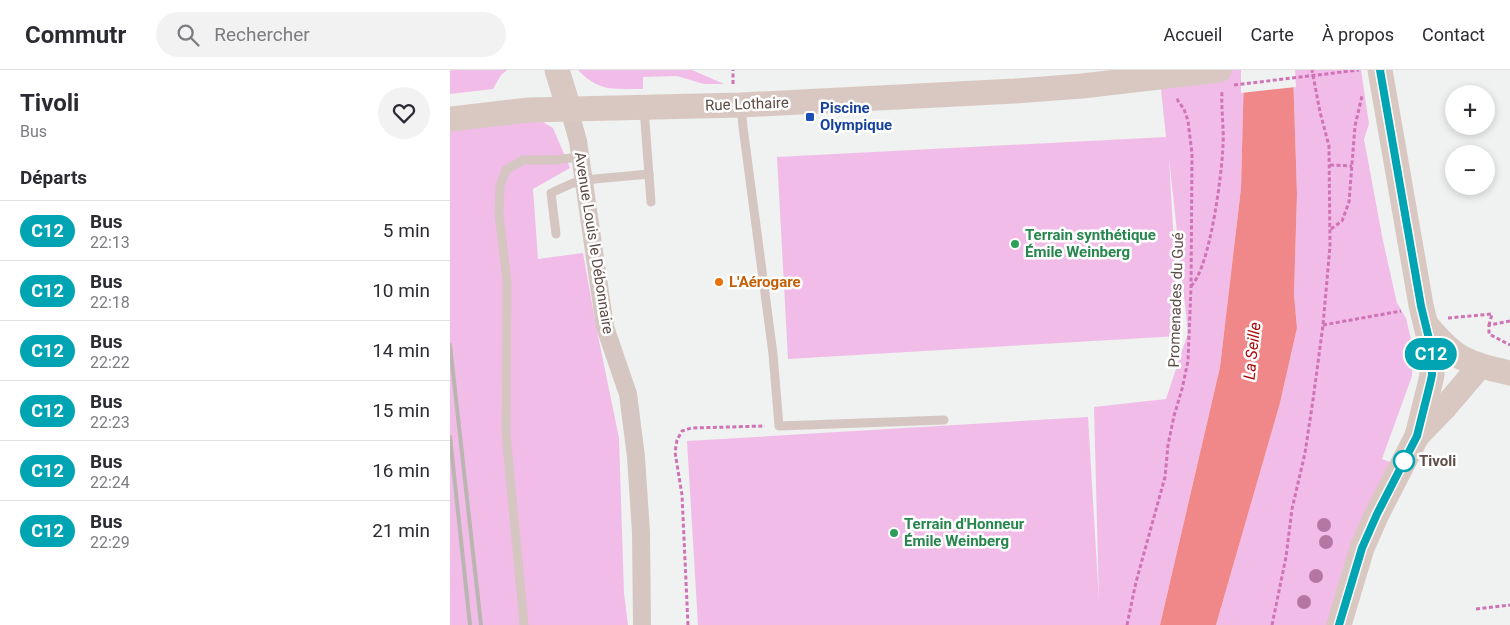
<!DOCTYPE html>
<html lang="fr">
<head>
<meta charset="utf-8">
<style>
	body { margin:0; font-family:Roboto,sans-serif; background:#f2f2f3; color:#2b2b33; height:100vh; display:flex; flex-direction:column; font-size:19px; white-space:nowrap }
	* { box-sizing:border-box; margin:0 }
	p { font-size:16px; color:#7c7c81 }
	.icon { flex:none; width:28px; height:28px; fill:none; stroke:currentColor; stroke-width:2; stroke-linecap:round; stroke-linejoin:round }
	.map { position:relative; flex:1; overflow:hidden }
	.drawer { display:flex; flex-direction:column; background:#fff; width:450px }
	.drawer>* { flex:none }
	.badge { padding:0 10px; border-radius:16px; font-size:18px; line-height:32px }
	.controls { position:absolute; left:995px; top:15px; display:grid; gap:10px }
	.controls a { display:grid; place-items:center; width:50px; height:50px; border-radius:50%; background:#fff; box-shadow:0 2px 8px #0003; font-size:25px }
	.map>.badge { position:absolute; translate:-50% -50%; box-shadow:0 0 0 2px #fff }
	h2 { padding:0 20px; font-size:19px; line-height:45px }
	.round { display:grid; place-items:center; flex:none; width:52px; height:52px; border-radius:26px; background:#f2f2f3 }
	.headline { display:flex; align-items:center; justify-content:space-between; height:85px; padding:0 20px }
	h1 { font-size:24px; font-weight:700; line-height:38px }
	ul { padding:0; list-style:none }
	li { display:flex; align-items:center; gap:15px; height:60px; padding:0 20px; border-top:1px solid #e1e1e2 }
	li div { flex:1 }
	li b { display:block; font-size:19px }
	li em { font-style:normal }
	li .badge { min-width:55px; font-weight:700; text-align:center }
	header { display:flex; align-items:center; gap:30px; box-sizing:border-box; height:70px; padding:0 25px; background:#fff; border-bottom:1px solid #e1e1e2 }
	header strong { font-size:24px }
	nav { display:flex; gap:28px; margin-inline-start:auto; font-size:18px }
	.search { width:350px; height:45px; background:#f2f2f3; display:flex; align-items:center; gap:12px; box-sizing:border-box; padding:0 18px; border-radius:28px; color:#7c7c81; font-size:19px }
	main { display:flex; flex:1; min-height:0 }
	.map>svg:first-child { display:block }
	.green { fill:#f1bce8 }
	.water { fill:#f08889 }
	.pier { fill:#eff2f1 }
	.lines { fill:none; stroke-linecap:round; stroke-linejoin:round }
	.path { stroke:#d073b6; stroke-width:3; stroke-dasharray:4 2.5; stroke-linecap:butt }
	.lane { stroke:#d5c6c2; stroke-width:9 }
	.street { stroke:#d5c6c2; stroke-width:18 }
	.secondary { stroke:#d9c8c1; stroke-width:25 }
	.rail { stroke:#bab5b1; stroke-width:4 }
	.tree { fill:#b477a3 }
	.line-casing { stroke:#fff; stroke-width:11 }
	.line { stroke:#00a4b2; stroke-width:8 }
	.transit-dot { fill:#1a4fb4; stroke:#fff; stroke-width:2 }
	.leisure-dot { fill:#2e9e5b; stroke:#fff; stroke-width:2 }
	.food-dot { fill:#e8710a; stroke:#fff; stroke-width:2 }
	.stop-dot { fill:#fff; stroke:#00a4b2; stroke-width:2.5 }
	.labels { text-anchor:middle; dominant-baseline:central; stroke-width:5; stroke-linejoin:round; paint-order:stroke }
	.street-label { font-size:15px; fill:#5e4c46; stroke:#fff }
	.transit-label { font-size:15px; font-weight:bold; fill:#164399; stroke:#fff; text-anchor:start }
	.leisure-label { font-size:15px; font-weight:bold; fill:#27864d; stroke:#fff; text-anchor:start }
	.food-label { font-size:15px; font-weight:bold; fill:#c56008; stroke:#fff; text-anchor:start }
	.stop-label { font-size:15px; font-weight:bold; fill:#5e4c46; stroke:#fff; text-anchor:start }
	.water-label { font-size:16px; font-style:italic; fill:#b00709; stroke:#fff }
</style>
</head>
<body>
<header>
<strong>Commutr</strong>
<div class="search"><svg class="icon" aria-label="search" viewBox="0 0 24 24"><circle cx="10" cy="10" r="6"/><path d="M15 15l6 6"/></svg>Rechercher</div>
<nav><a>Accueil</a><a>Carte</a><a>À propos</a><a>Contact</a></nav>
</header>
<main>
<section class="drawer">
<div class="headline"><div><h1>Tivoli</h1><p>Bus</p></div><a class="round"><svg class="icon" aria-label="heart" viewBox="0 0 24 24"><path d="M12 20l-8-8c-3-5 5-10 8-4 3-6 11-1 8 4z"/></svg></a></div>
<h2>Départs</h2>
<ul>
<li><span class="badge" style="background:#00a4b2;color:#fff">C12</span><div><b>Bus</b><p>22:13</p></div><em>5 min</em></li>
<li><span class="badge" style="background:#00a4b2;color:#fff">C12</span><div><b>Bus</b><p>22:18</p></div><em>10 min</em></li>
<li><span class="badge" style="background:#00a4b2;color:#fff">C12</span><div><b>Bus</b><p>22:22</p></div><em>14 min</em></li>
<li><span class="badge" style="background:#00a4b2;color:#fff">C12</span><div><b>Bus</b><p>22:23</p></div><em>15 min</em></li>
<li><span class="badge" style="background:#00a4b2;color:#fff">C12</span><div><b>Bus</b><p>22:24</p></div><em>16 min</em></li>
<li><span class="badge" style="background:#00a4b2;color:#fff">C12</span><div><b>Bus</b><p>22:29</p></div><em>21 min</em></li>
</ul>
</section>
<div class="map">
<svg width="1060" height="555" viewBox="0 0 1060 555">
	<rect width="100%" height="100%" fill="#eff2f1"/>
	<g class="green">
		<path d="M0,0H57L51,5L43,19L0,24Z"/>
		<path d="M128,0H242L274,14H254L227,6L193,7V19C164,19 149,22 128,0Z"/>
		<path d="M709,0H794L791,118L770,297L710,555H248L237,371L638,347L649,531L644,337L716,329L738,263L719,88L729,266L338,289L327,87L716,67Z"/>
		<path d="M843,0H911L919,54L914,69L933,171L947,233L956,248L963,278L962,306L932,389L940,392L900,477L879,555H766L830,333L847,258L844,225L847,124Z"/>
		<path d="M83,46L103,58L120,98L83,119L88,189L133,183L146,256L169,368L174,523L178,555H0V55Z"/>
	</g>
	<path class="water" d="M843,0L847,124L844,225L847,258L830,333L766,555H710L770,297L791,118L794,1Z"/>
	<path class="pier" d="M791,0H845L846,17L791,23Z"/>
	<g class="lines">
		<g class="path">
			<path d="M283,14V0"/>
			<path d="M784,15L909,0"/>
			<path d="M880,95L902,96"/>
			<path d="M881,159L892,151L899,132L905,56L912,26"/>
			<path d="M741,216C760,198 772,104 773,75C774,57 771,39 772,21"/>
			<path d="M998,248L1042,244L1039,255"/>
			<path d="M1060,251L1039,255V264L1060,275"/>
			<path d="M873,255L951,241"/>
			<path d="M1026,539L1060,535"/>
			<path d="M238,555L232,425L225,382L227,370L232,361L241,358L315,356"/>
			<path d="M677,555L686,512L715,407L718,375L724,346L732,319L738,291L741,217L742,84L738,51L734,39L728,31L727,26"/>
			<path d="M822,555L836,487L842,439L855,383L863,330L873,255L880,176L879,76L870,42L862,0"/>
		</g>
		<g class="lane">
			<path d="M291,35L293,57L323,284L329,356L494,350"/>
			<path d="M194,38L201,132"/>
			<path d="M134,110L199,104"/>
			<path d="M106,164L101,123L123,113L134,112"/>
			<path d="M74,555L56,363L57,212L49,144L50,116L56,100L73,90H104L130,87"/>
		</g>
		<path class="street" d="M119,39L128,71L155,257L178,324L186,387L191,462L192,555"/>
		<g class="secondary">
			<path d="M107,0L119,39"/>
			<path d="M0,49L79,40L291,35L565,21L632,16L769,0"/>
			<path d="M976,254C1005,290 1017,293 1060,303"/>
			<path d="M967,366L996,336L1030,296"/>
			<path d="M889,555L912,478L927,444L967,366L980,314L982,305L980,273L971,235L930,0"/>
		</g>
		<g class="rail">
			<path d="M0,275L31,555"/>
			<path d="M0,367L20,555"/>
		</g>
	</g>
	<g class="tree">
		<circle cx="874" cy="455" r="7"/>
		<circle cx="876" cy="472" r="7"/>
		<circle cx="866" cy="506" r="7"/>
		<circle cx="854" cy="532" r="7"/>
	</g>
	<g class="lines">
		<g class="line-casing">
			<path id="line" d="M889,555L912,478L927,444L967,366L980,314L982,305L980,273L971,236L930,0"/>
		</g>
		<use href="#line" class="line"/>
	</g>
	<rect class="transit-dot" x="355" y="42" width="10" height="10" rx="2.5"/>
	<g class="leisure-dot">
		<circle cx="565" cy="174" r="5"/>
		<circle cx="444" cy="463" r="5"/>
	</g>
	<circle class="food-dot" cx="269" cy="212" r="5"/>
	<circle class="stop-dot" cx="954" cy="391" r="10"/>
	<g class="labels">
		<g class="street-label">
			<text transform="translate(297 34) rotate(-2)">Rue Lothaire</text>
			<text transform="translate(144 173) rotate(81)">Avenue Louis le Débonnaire</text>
			<text transform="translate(726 230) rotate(-88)">Promenades du Gué</text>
		</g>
		<g class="transit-label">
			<text x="370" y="38">Piscine<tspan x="370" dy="17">Olympique</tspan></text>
		</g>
		<g class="leisure-label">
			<text x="575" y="165">Terrain synthétique<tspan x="575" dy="17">Émile Weinberg</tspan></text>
			<text x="454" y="454">Terrain d'Honneur<tspan x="454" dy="17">Émile Weinberg</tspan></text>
		</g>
		<g class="food-label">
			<text x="279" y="212">L'Aérogare</text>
		</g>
		<g class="stop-label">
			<text x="969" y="391">Tivoli</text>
		</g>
		<g class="water-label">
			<text transform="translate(802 281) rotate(-84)">La Seille</text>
		</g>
	</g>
</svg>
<div class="controls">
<a>+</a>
<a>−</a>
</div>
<b class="badge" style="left:981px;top:284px;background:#00a4b2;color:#fff">C12</b>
</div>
</main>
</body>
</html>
